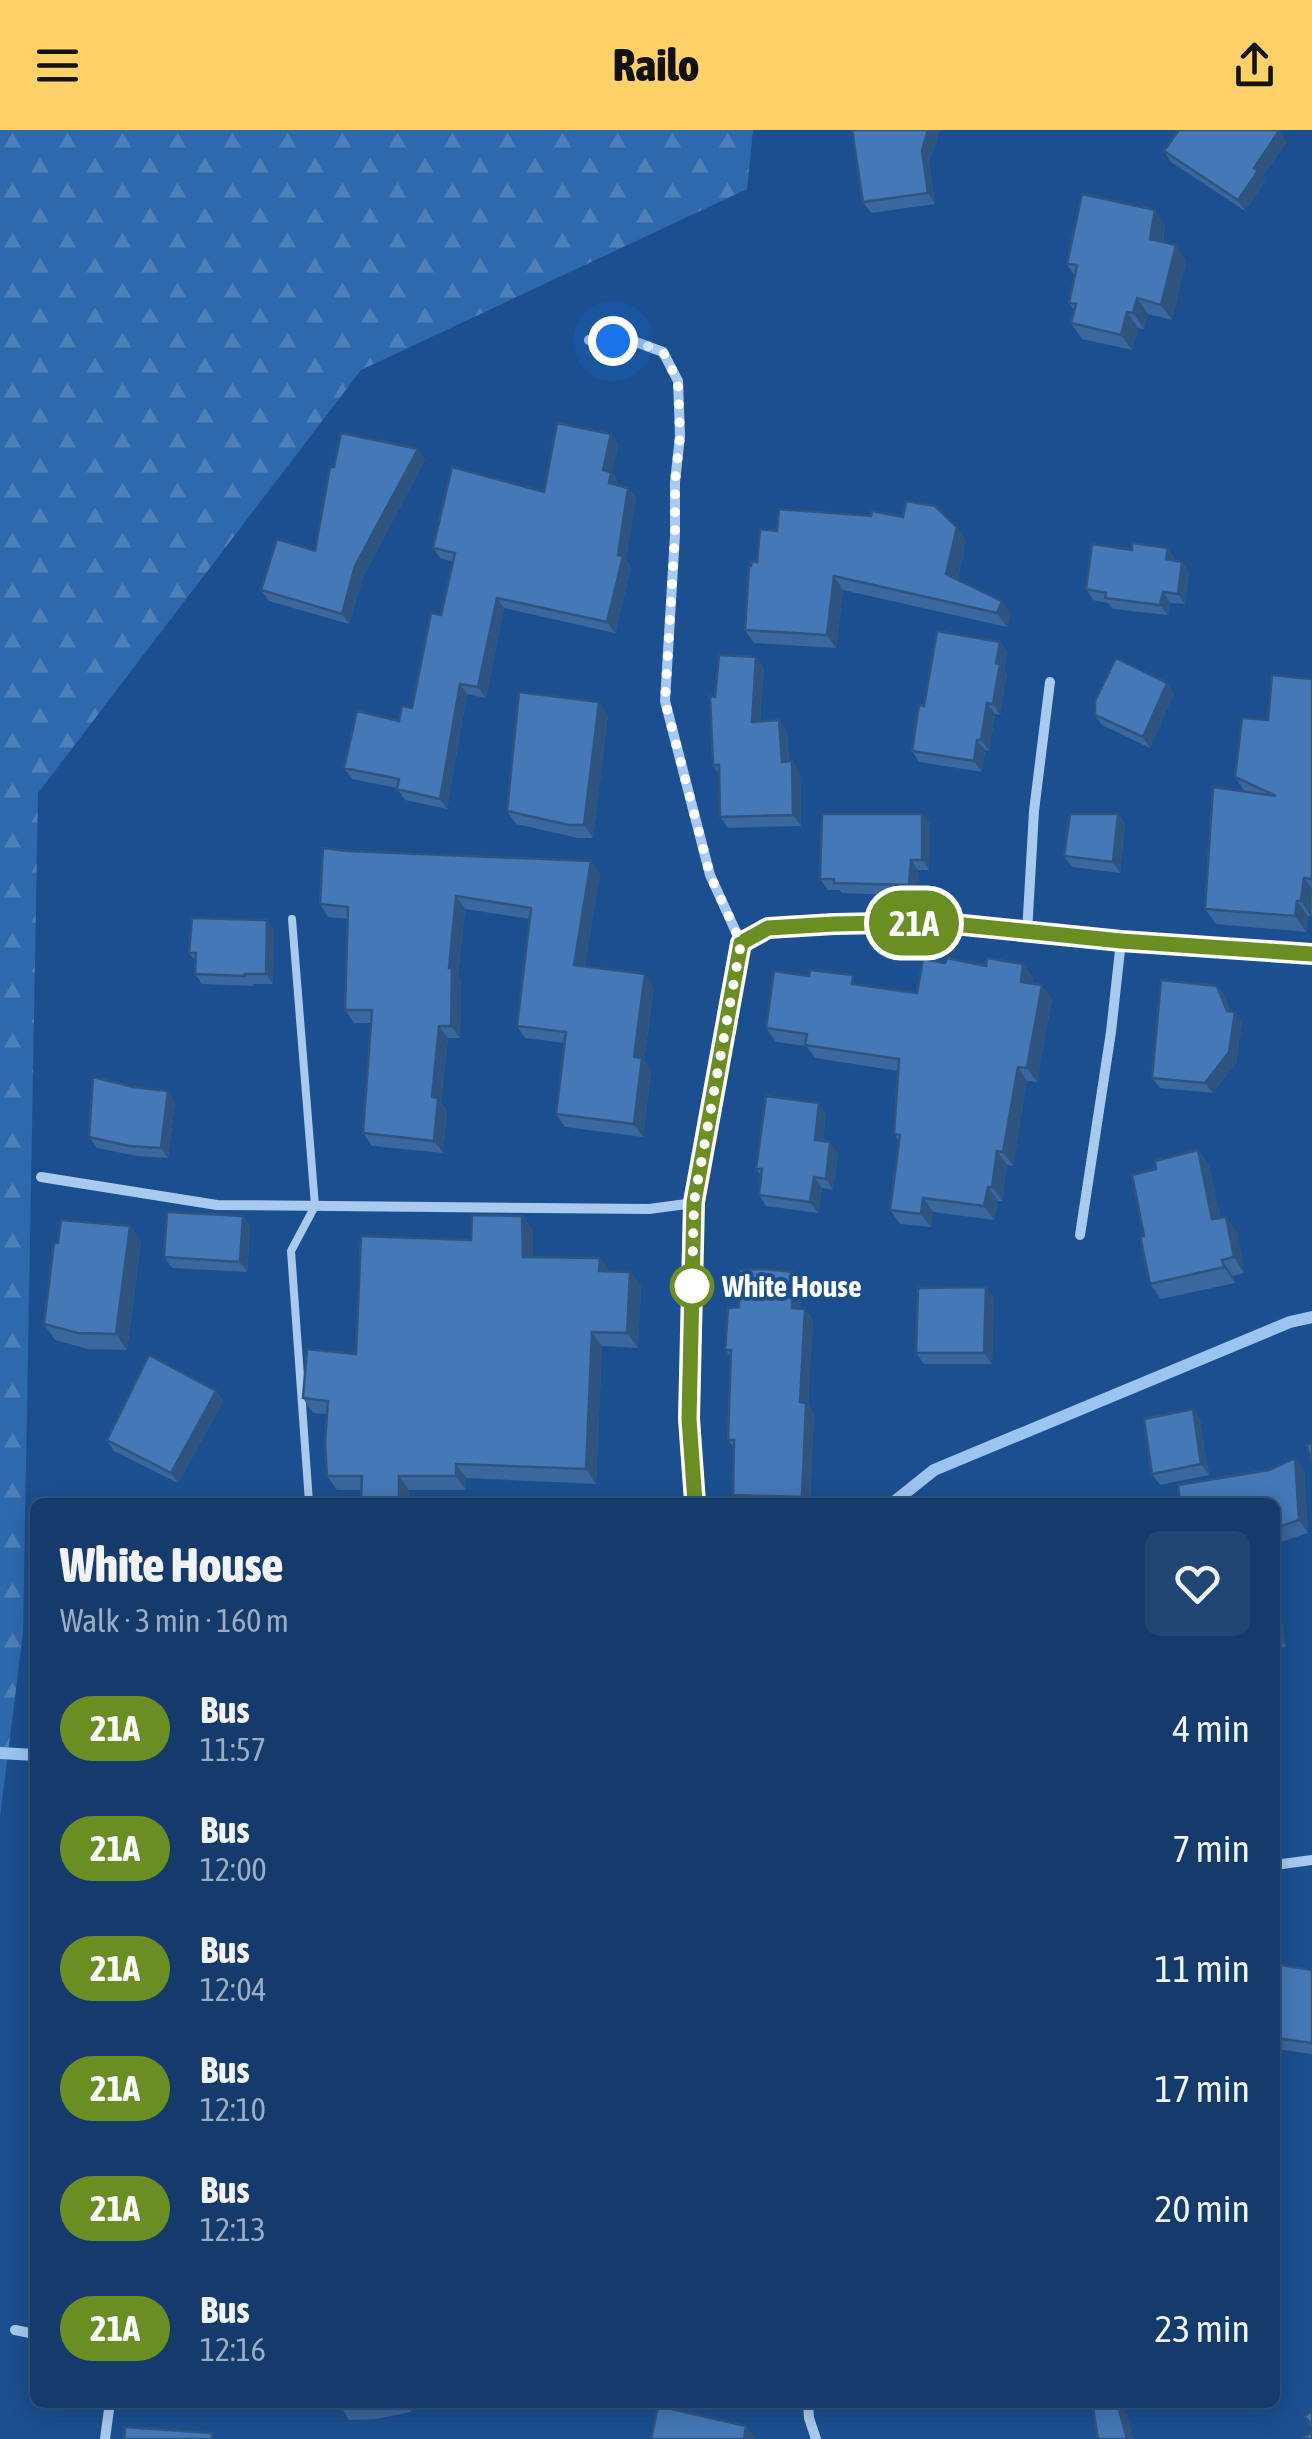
<!DOCTYPE html>
<html lang="en">
<head>
<meta charset="utf-8">
<style>
	body { margin:0; font-family:"Asap Condensed",sans-serif; background:#214673; color:#f1f3f6; height:100vh; display:flex; flex-direction:column; font-size:38px; white-space:nowrap }
	* { box-sizing:border-box; margin:0 }
	p { font-size:32px; color:#9dadc1 }
	.icon { flex:none; width:55px; height:55px; fill:none; stroke:currentColor; stroke-width:2; stroke-linecap:round; stroke-linejoin:round }
	.map { position:relative; flex:1; overflow:hidden }
	.panel { position:absolute; left:30px; top:1368px; width:1250px; height:910px; display:flex; flex-direction:column; background:#143b6b; border-radius:15px; box-shadow:0 5px 25px #0003,0 0 0 2px #33557e }
	.panel>* { flex:none }
	.badge { padding:0 20px; border-radius:32px; font-size:35px; line-height:65px }
	.you { position:absolute; width:50px; height:50px; margin:-25px; border:8px solid #fff; border-radius:50%; background:#1a73e8; box-shadow:0 0 0 15px #1a73e833 }
	.map>.badge { position:absolute; translate:-50% -50%; box-shadow:0 0 0 5px #fff }
	.round { display:grid; place-items:center; flex:none; width:105px; height:105px; border-radius:15px; background:#214673 }
	.head { display:flex; align-items:center; justify-content:space-between; height:170px; padding:0 30px }
	h1 { font-size:48px; font-weight:800; line-height:75px }
	ul { padding:0; list-style:none }
	li { display:flex; align-items:center; gap:30px; height:120px; padding:0 30px }
	li div { flex:1 }
	li b { display:block; font-size:38px }
	li em { font-style:normal }
	li .badge { min-width:110px; font-weight:700; text-align:center }
	header { display:flex; justify-content:space-between; align-items:center; height:130px; padding:0 30px; background:#ffd166; color:#111; font-size:45px; font-weight:800 }
	.map>svg:first-child { display:block }
	.forest { fill:url(#forest-firs) }
	.lines { fill:none; stroke-linecap:round; stroke-linejoin:round }
	.stream { stroke:#9cc4f0; stroke-width:12 }
	.lane { stroke:#a9c9ee; stroke-width:8 }
	.street { stroke:#a9c9ee; stroke-width:10 }
	.wall { fill:#3a679d }
	.shaded-wall { fill:#305480 }
	.building { fill:#4478b7; stroke:#305480; stroke-width:2.5 }
	.line-casing { stroke:#fff; stroke-width:22 }
	.line { stroke:#6b8e23; stroke-width:15 }
	.walk { stroke:#fff; stroke-width:10; stroke-dasharray:0 18 }
	.stop-dot { fill:#fff; stroke:#6b8e23; stroke-width:5 }
	.labels { text-anchor:middle; dominant-baseline:central; stroke-width:8; stroke-linejoin:round; paint-order:stroke }
	.stop-label { font-size:30px; font-weight:bold; fill:#fff; stroke:#1b4f8f; text-anchor:start }
</style>
</head>
<body>
<header><svg class="icon" aria-label="menu" viewBox="0 0 24 24"><path d="M4 6h16M4 12h16M4 18h16"/></svg>Railo<svg class="icon" aria-label="share" viewBox="0 0 24 24"><path d="M12 15V3M7 8l5-5 5 5M5 13v7h14v-7"/></svg></header>
<div class="map">
<svg width="1312" height="2309" viewBox="0 0 1312 2309">
	<defs>
		<pattern id="forest-firs" width="22" height="20" patternUnits="userSpaceOnUse" patternTransform="scale(2.5)"><rect width="22" height="20" fill="#2e69ad"/><path d="M5 1l3.5 6h-7zM16 11l3.5 6h-7z" fill="#4d80b9"/></pattern>
	</defs>
	<rect width="100%" height="100%" fill="#1b4f8f"/>
	<path class="forest" d="M0,0H753L747,59L361,240L38,663L23,1503L0,1687Z"/>
	<g class="lines">
		<g class="stream">
			<path d="M894,1372L934,1340L1290,1192L1312,1187"/>
			<path d="M0,1623L35,1625"/>
		</g>
		<path class="lane" d="M292,789L315,1076L291,1121L309,1372"/>
		<g class="street">
			<path d="M589,210L636,212L663,222L678,251L680,306L675,352V405L665,571L710,745L741,813L694,1073L689,1289L695,1372"/>
			<path d="M1027,803L1034,681L1050,552"/>
			<path d="M741,813L768,798L834,794L935,792L1027,803L1312,824"/>
			<path d="M41,1047L217,1075L649,1079L694,1073"/>
			<path d="M1080,1105L1111,902L1121,811"/>
			<path d="M1275,1735L1312,1730"/>
			<path d="M15,2200L35,2204"/>
			<path d="M808,2272L809,2288L816,2309"/>
			<path d="M105,2309L110,2272"/>
		</g>
	</g>
	<g class="wall">
		<path d="M852,0H940L929,31L935,74L871,83L863,72Z"/>
		<path d="M1287,12L1262,47L1265,51L1245,81L1171,32L1164,21Z"/>
		<path d="M1165,96L1163,112L1186,130L1172,190L1148,184L1144,199L1138,198L1132,220L1082,209L1071,193L1074,180L1069,173L1075,146L1067,134Z"/>
		<path d="M611,304L618,314L612,343L618,353V355L628,358L636,368L626,430L631,437L615,503L504,478L486,568L467,564L447,679L405,670L397,658L352,649L344,638L412,578L441,485L454,432L440,428L433,418L544,362Z"/>
		<path d="M425,330L363,447L349,494L269,471L261,460L315,421Z"/>
		<path d="M957,397L966,410L958,449L1011,484L1007,497L843,460L836,518L754,513L745,500L751,436L757,432L777,401Z"/>
		<path d="M1175,428V431L1182,432L1189,442L1185,474L1170,473L1168,485L1113,479L1108,473L1093,470L1086,459Z"/>
		<path d="M1000,512L1007,522L1004,540L1007,544L1000,585L995,584L989,621L985,620L982,642L919,632L912,621L924,576Z"/>
		<path d="M756,527L764,538L760,591L787,600L789,631L800,641L801,696L728,698L720,687L719,645L713,635L715,567Z"/>
		<path d="M1312,549V783L1311,787L1308,786L1306,802L1216,794L1205,779L1245,662L1235,647L1268,590Z"/>
		<path d="M1167,553L1174,563L1150,618L1102,595L1095,585Z"/>
		<path d="M608,585L593,708H578L516,694L507,681Z"/>
		<path d="M922,684L930,694L929,740H918L916,766L842,763L839,760H828L820,749Z"/>
		<path d="M1118,684L1125,694L1120,743L1072,737L1064,726Z"/>
		<path d="M348,721L600,743L585,836L654,857L644,931L651,941L643,1007L565,997L556,984L565,913L525,908L517,896L530,789L465,779L458,846L461,851L460,908H448L441,972L447,981L443,1023L372,1016L363,1003L371,893H354L345,880L348,789L328,787L320,774Z"/>
		<path d="M267,790L274,801L273,854H253V856L202,854L195,844L196,831L189,823Z"/>
		<path d="M945,833L986,836L1023,834L1033,848L1032,854L1052,869L1037,952L1027,951L1013,1036L1007,1035L1002,1071H998L994,1090L933,1082L931,1097L900,1094L890,1080L899,1012L894,1004L898,941L815,928L806,916L776,912L766,898L860,855L917,863Z"/>
		<path d="M1217,856L1225,866L1230,882H1235L1242,893L1236,933L1213,963L1160,958L1152,948Z"/>
		<path d="M175,972L168,1028L137,1026L97,1018L89,1007Z"/>
		<path d="M826,983L823,1011L838,1023L833,1060L822,1058L818,1083L766,1076L759,1065L761,1046L756,1039Z"/>
		<path d="M1198,1020L1209,1035L1220,1088L1237,1102L1244,1143L1233,1146L1235,1153L1161,1169L1150,1154L1144,1106L1156,1039Z"/>
		<path d="M243,1086L250,1097L247,1142L172,1138L164,1127Z"/>
		<path d="M522,1086L533,1101V1127L600,1128L610,1141L630,1142L641,1156L638,1218L602,1216L596,1354L466,1348V1360H337L327,1346V1284L313,1283L303,1268Z"/>
		<path d="M130,1096L141,1112L127,1220L88,1219L55,1210L44,1194L58,1113Z"/>
		<path d="M801,1152L800,1179H805L813,1190L808,1275L814,1283L810,1372H738L733,1365L734,1319L728,1310L731,1227L725,1220L739,1177Z"/>
		<path d="M986,1157L994,1168L992,1234H924L916,1223Z"/>
		<path d="M216,1261L223,1272L178,1353L114,1321L107,1310Z"/>
		<path d="M1193,1279L1200,1290L1209,1345L1160,1355L1152,1344Z"/>
		<path d="M1295,1328L1304,1340L1308,1403L1275,1414V1372L1269,1340Z"/>
		<path d="M1275,1448L1286,1517L1275,1519Z"/>
		<path d="M1275,1834L1312,1840V1924L1275,1919Z"/>
		<path d="M338,2272H409L411,2282L376,2289L349,2290Z"/>
	</g>
	<g class="shaded-wall">
		<path d="M928,0H940L929,31L935,74L928,63L922,20Z"/>
		<path d="M1279,1L1287,12L1262,47L1265,51L1245,81L1238,70L1254,38Z"/>
		<path d="M1155,80L1165,96L1160,124L1150,109Z"/>
		<path d="M1176,115L1186,130L1172,190L1161,175Z"/>
		<path d="M1137,168L1148,184L1144,199L1133,183Z"/>
		<path d="M1127,182L1138,198L1132,220L1121,205Z"/>
		<path d="M611,304L618,314L612,343L618,353L616,364L603,340Z"/>
		<path d="M418,319L425,330L363,447L349,494L342,484L355,436Z"/>
		<path d="M628,358L636,368L626,430L631,437L615,503L607,492Z"/>
		<path d="M957,397L966,410L956,457L946,444Z"/>
		<path d="M1168,418L1175,428L1174,440L1166,429Z"/>
		<path d="M1182,432L1189,442L1185,474L1178,464Z"/>
		<path d="M834,446L843,460L836,518L827,505Z"/>
		<path d="M1163,462L1170,473L1168,485L1160,475Z"/>
		<path d="M497,468L504,478L486,568L478,557Z"/>
		<path d="M1002,471L1011,484L1007,497L997,483Z"/>
		<path d="M1000,512L1007,522L1004,540L1007,544L1000,585L993,574L996,533Z"/>
		<path d="M756,527L764,538L759,602L752,592Z"/>
		<path d="M1167,553L1174,563L1150,618L1143,607Z"/>
		<path d="M460,554L467,564L447,679L440,669Z"/>
		<path d="M599,572L608,585L593,708L584,695Z"/>
		<path d="M987,573L995,584L989,621L981,610Z"/>
		<path d="M779,590L787,600L789,642L782,632Z"/>
		<path d="M977,610L985,620L982,642L974,631Z"/>
		<path d="M792,631L800,641L801,696L793,685Z"/>
		<path d="M922,684L930,694L929,740L922,730Z"/>
		<path d="M1118,684L1125,694L1120,743L1113,732Z"/>
		<path d="M911,730L918,740L916,766L909,755Z"/>
		<path d="M591,731L600,743L583,848L574,835Z"/>
		<path d="M1304,748L1312,759L1311,787L1301,771Z"/>
		<path d="M456,766L465,779L458,846L461,851L460,908L451,896L449,838Z"/>
		<path d="M1297,771L1308,786L1306,802L1295,786Z"/>
		<path d="M267,790L274,801L273,854L266,844Z"/>
		<path d="M1023,834L1033,848L1030,866L1021,852Z"/>
		<path d="M645,844L654,857L644,931L651,941L643,1007L634,994V927Z"/>
		<path d="M1042,855L1052,869L1037,952L1027,938Z"/>
		<path d="M1217,856L1225,866L1233,890L1235,882L1242,893L1236,933L1213,963L1205,953L1227,881Z"/>
		<path d="M439,896L448,908L441,972L447,981L443,1023L434,1011L432,967Z"/>
		<path d="M1018,937L1027,951L1013,1036L1003,1022Z"/>
		<path d="M168,961L175,972L168,1028L161,1018Z"/>
		<path d="M819,973L826,983L822,1021L815,1010Z"/>
		<path d="M830,1012L838,1023L833,1060L826,1049Z"/>
		<path d="M1198,1020L1209,1035L1223,1104L1212,1089Z"/>
		<path d="M997,1021L1007,1035L1002,1071L992,1057Z"/>
		<path d="M814,1047L822,1058L818,1083L810,1072Z"/>
		<path d="M988,1057L998,1071L994,1090L984,1076Z"/>
		<path d="M923,1068L933,1082L931,1097L921,1084Z"/>
		<path d="M243,1086L250,1097L247,1142L240,1132Z"/>
		<path d="M522,1086L533,1101V1141L523,1127Z"/>
		<path d="M1226,1087L1237,1102L1244,1143L1234,1127Z"/>
		<path d="M130,1096L141,1112L127,1220L116,1204Z"/>
		<path d="M600,1128L611,1142L599,1141Z"/>
		<path d="M1222,1130L1233,1146L1235,1153L1224,1137Z"/>
		<path d="M630,1142L641,1156L638,1218L627,1203Z"/>
		<path d="M793,1142L801,1152L800,1189L792,1178Z"/>
		<path d="M986,1157L994,1168L992,1234L984,1223Z"/>
		<path d="M805,1179L813,1190L808,1275L814,1283L810,1372H806L802,1367L800,1272Z"/>
		<path d="M592,1202L602,1216L596,1354L586,1339Z"/>
		<path d="M216,1261L223,1272L178,1353L171,1343Z"/>
		<path d="M1193,1279L1200,1290L1209,1345L1201,1334Z"/>
		<path d="M1295,1328L1304,1340L1308,1403L1299,1390Z"/>
		<path d="M456,1334L466,1348V1360L456,1346Z"/>
		<path d="M399,1346L409,1360V1372H399Z"/>
		<path d="M1275,1448L1286,1517L1278,1504L1275,1489Z"/>
		<path d="M1117,2272H1122L1125,2278L1134,2309H1127Z"/>
		<path d="M746,2296L756,2309H744Z"/>
	</g>
	<g class="building">
		<path d="M852,0H928L922,20L928,63L863,72Z"/>
		<path d="M1179,0H1278L1279,1L1254,38L1258,41L1238,70L1164,21Z"/>
		<path d="M1082,64L1155,80L1150,109L1176,115L1161,175L1137,168L1133,183L1127,182L1121,205L1071,193L1076,174L1069,173L1077,135L1067,134Z"/>
		<path d="M557,293L611,304L603,340L611,342L609,353L628,358L618,425L623,426L607,492L497,468L478,557L460,554L440,669L397,659L399,649L344,638L357,581L399,591L402,576L412,578L431,483L441,485L455,423L433,418L452,337L544,362Z"/>
		<path d="M341,303L418,319L355,436L342,484L261,460L277,409L315,421L330,337H334Z"/>
		<path d="M906,371L935,376L957,397L946,444L1002,471L997,483L834,446L827,505L745,500L749,436H751L752,431L757,432L760,399L777,401L779,379L871,386L872,381L903,387Z"/>
		<path d="M1132,413L1168,418L1166,429L1182,432L1178,464L1163,462L1160,475L1105,468L1106,463L1086,459L1092,414L1132,420Z"/>
		<path d="M937,501L1000,512L996,533L1000,534L993,574L987,573L981,610H977L974,631L912,621L919,575L924,576Z"/>
		<path d="M719,525L756,527L752,592L779,590L782,632L792,631L793,685L720,687L719,635H713L710,566L715,567Z"/>
		<path d="M1116,528L1167,553L1143,607L1095,585V571Z"/>
		<path d="M1272,545L1312,549V749L1304,748L1301,771H1297L1295,786L1205,779L1213,657L1276,666L1235,647L1242,588L1268,590Z"/>
		<path d="M519,562L599,572L584,695H569L507,681Z"/>
		<path d="M822,684H922V730H911L909,755L834,753V749H820Z"/>
		<path d="M1070,684H1118L1113,732L1064,726Z"/>
		<path d="M323,718L348,721L591,731L574,835L645,844L634,927L642,928L634,994L556,984L566,902L517,896L531,778L456,766L449,838H452L451,896H439L432,967L438,968L434,1011L363,1003L372,880H345L348,777L320,774Z"/>
		<path d="M192,788L267,790L266,844H245V846L195,844L196,823H189Z"/>
		<path d="M947,828L986,836L987,828L1023,834L1021,852L1042,855L1027,938L1018,937L1003,1022L997,1021L992,1057H988L984,1076L923,1068L921,1084L890,1080L900,1005L894,1004L899,929L805,915L807,904L766,898L774,841L809,846L810,840L853,845L852,854L917,863L923,829L945,833Z"/>
		<path d="M1161,850L1217,856L1227,881L1235,882L1229,922L1205,953L1152,948Z"/>
		<path d="M93,947L133,957L168,961L161,1018L129,1016L89,1007Z"/>
		<path d="M766,966L819,973L815,1010L830,1012L826,1049L814,1047L810,1072L759,1065L762,1039H756Z"/>
		<path d="M1198,1020L1212,1089L1226,1087L1234,1127L1222,1130L1224,1137L1150,1154L1140,1106H1144L1132,1045L1156,1039L1155,1031Z"/>
		<path d="M167,1082L243,1086L240,1132L164,1127Z"/>
		<path d="M472,1085L522,1086L523,1127L600,1128L599,1141L630,1142L627,1203L592,1202L586,1339L456,1334V1346H399V1372H361L362,1346H327L325,1313L328,1271L303,1268L307,1219L356,1224L361,1106L471,1110Z"/>
		<path d="M61,1090L130,1096L116,1204L78,1203L44,1194L54,1113H58Z"/>
		<path d="M766,1139L793,1142L792,1178L805,1179L800,1272L806,1273L802,1367L733,1365L734,1310H728L731,1220H725L728,1178L739,1177V1140Z"/>
		<path d="M986,1157L984,1223H916L918,1158Z"/>
		<path d="M149,1225L216,1261L171,1343L107,1310Z"/>
		<path d="M1193,1279L1201,1334L1152,1344L1144,1289Z"/>
		<path d="M1312,1313V1334L1307,1315Z"/>
		<path d="M1295,1328L1299,1390L1275,1398V1372H1180L1178,1355L1269,1340Z"/>
		<path d="M1275,1834L1312,1840V1913L1275,1908Z"/>
		<path d="M338,2272H372L338,2275Z"/>
		<path d="M1092,2272H1117L1127,2309H1098Z"/>
		<path d="M658,2276L746,2296L744,2309H651Z"/>
		<path d="M1312,2281V2296L1305,2286Z"/>
		<path d="M125,2297L212,2303V2309H124Z"/>
		<path d="M1312,2302V2309H1302Z"/>
	</g>
	<g class="lines">
		<g class="line-casing">
			<path id="line" d="M695,1372L689,1289L694,1072L741,813L768,798L834,794L934,792L1121,811L1312,824"/>
		</g>
		<use href="#line" class="line"/>
		<path class="walk" d="M613,211L636,212L663,222L678,251L680,306L675,352V405L665,571L710,745L741,813L694,1072L692,1156"/>
	</g>
	<circle class="stop-dot" cx="692" cy="1156" r="20"/>
	<g class="labels">
		<g class="stop-label">
			<text x="722" y="1156">White House</text>
		</g>
	</g>
</svg>
<div class="you" style="left:613px;top:211px"></div>
<b class="badge" style="left:914px;top:793px;background:#6b8e23;color:#fff">21A</b>
<section class="panel">
<div class="head"><div><h1>White House</h1><p>Walk · 3 min · 160 m</p></div><a class="round"><svg class="icon" aria-label="heart" viewBox="0 0 24 24"><path d="M12 20l-8-8c-3-5 5-10 8-4 3-6 11-1 8 4z"/></svg></a></div>
<ul>
<li><span class="badge" style="background:#6b8e23;color:#fff">21A</span><div><b>Bus</b><p>11:57</p></div><em>4 min</em></li>
<li><span class="badge" style="background:#6b8e23;color:#fff">21A</span><div><b>Bus</b><p>12:00</p></div><em>7 min</em></li>
<li><span class="badge" style="background:#6b8e23;color:#fff">21A</span><div><b>Bus</b><p>12:04</p></div><em>11 min</em></li>
<li><span class="badge" style="background:#6b8e23;color:#fff">21A</span><div><b>Bus</b><p>12:10</p></div><em>17 min</em></li>
<li><span class="badge" style="background:#6b8e23;color:#fff">21A</span><div><b>Bus</b><p>12:13</p></div><em>20 min</em></li>
<li><span class="badge" style="background:#6b8e23;color:#fff">21A</span><div><b>Bus</b><p>12:16</p></div><em>23 min</em></li>
</ul>
</section>
</div>
</body>
</html>
